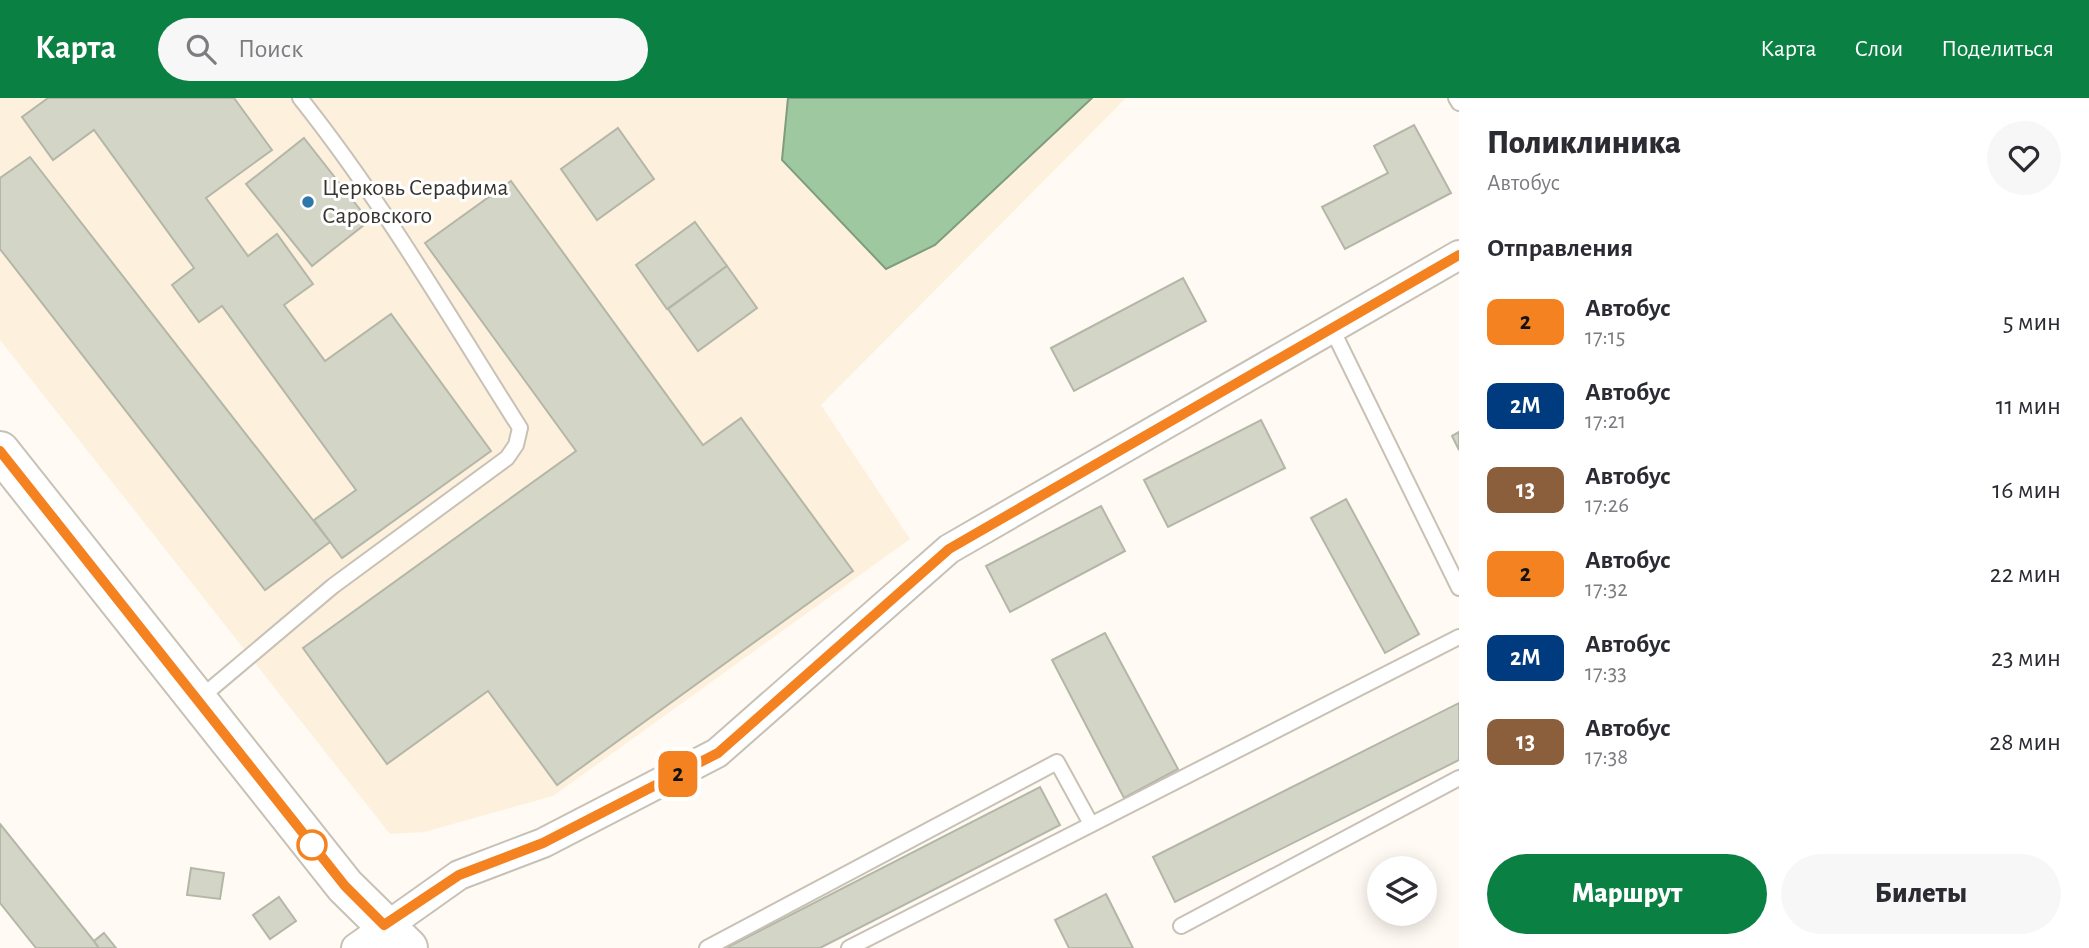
<!DOCTYPE html>
<html lang="ru">
<head>
<meta charset="utf-8">
<style>
	body { margin:0; font-family:"Alegreya Sans",sans-serif; background:#f7f7f7; color:#2b2b33; height:100vh; display:flex; flex-direction:column; font-size:26px; white-space:nowrap }
	* { box-sizing:border-box; margin:0 }
	p { font-size:23px; color:#7c7c81 }
	.icon { flex:none; width:38px; height:38px; fill:none; stroke:currentColor; stroke-width:2; stroke-linecap:round; stroke-linejoin:round }
	.map { position:relative; flex:1; overflow:hidden }
	.drawer { display:flex; flex-direction:column; background:#fff; width:630px }
	.drawer>* { flex:none }
	.badge { padding:0 14px; border-radius:10px; font-size:24px; line-height:46px }
	.fabs { position:absolute; left:1367px; top:758px; display:grid; gap:14px }
	.fabs a { display:grid; place-items:center; width:70px; height:70px; border-radius:50%; background:#fff; box-shadow:0 4px 18px #0003; font-size:35px }
	.map>.badge { position:absolute; translate:-50% -50%; box-shadow:0 0 0 4px #fff }
	h2 { padding:0 28px; font-size:26px; line-height:63px }
	.round { display:grid; place-items:center; flex:none; width:74px; height:74px; border-radius:37px; background:#f7f7f7 }
	.head { display:flex; align-items:center; justify-content:space-between; height:119px; padding:0 28px }
	h1 { font-size:33px; font-weight:800; line-height:52px }
	.action { display:flex; gap:14px; margin-top:auto; padding:14px 28px }
	.action a { flex:1; height:80px; border-radius:42px; background:#0b8043; color:#fff; font-size:28px; font-weight:800; line-height:80px; text-align:center }
	.action a+a { background:#f7f7f7; color:#2b2b33 }
	ul { padding:0; list-style:none }
	li { display:flex; align-items:center; gap:21px; height:84px; padding:0 28px }
	li div { flex:1 }
	li b { display:block; font-size:26px }
	li em { font-style:normal }
	li .badge { min-width:77px; font-weight:700; text-align:center }
	header { display:flex; align-items:center; gap:42px; box-sizing:border-box; height:98px; padding:0 35px; background:#0b8043; color:#fff }
	header strong { font-size:33px }
	nav { display:flex; gap:38px; margin-inline-start:auto; font-size:24px }
	.search { width:490px; height:63px; background:#f7f7f7; display:flex; align-items:center; gap:18px; box-sizing:border-box; padding:0 24px; border-radius:38px; color:#7c7c81; font-size:26px }
	main { display:flex; flex:1; min-height:0 }
	.map>svg:first-child { display:block }
	.built { fill:#fdf1dd }
	.water { fill:#9ec89f; stroke:#7f9c7e; stroke-width:2 }
	.building { fill:#d3d5c7; stroke:#b4b6a8; stroke-width:2 }
	.lines { fill:none; stroke-linecap:round; stroke-linejoin:round }
	.lane-casing { stroke:#c8c1b5; stroke-width:18 }
	.street-casing { stroke:#c8c1b5; stroke-width:32 }
	.secondary-casing { stroke:#c8c1b5; stroke-width:42 }
	.lane { stroke:#fff; stroke-width:14 }
	.street { stroke:#fff; stroke-width:28 }
	.secondary { stroke:#fff; stroke-width:38 }
	.line-casing { stroke:#fff; stroke-width:16 }
	.line { stroke:#f58220; stroke-width:10 }
	.poi-dot { fill:#2f77ab; stroke:#fff; stroke-width:2.5 }
	.stop-dot { fill:#fff; stroke:#f58220; stroke-width:3.5 }
	.labels { text-anchor:middle; dominant-baseline:central; stroke-width:6; stroke-linejoin:round; paint-order:stroke }
	.poi-label { font-size:24px; fill:#383530; stroke:#fff; text-anchor:start }
</style>
</head>
<body>
<header>
<strong>Карта</strong>
<div class="search"><svg class="icon" aria-label="search" viewBox="0 0 24 24"><circle cx="10" cy="10" r="6"/><path d="M15 15l6 6"/></svg>Поиск</div>
<nav><a>Карта</a><a>Слои</a><a>Поделиться</a></nav>
</header>
<main>
<div class="map">
<svg width="1459" height="850" viewBox="0 0 1459 850">
	<rect width="100%" height="100%" fill="#fffaf3"/>
	<path class="built" d="M0,0H1126L821,307L910,441L553,698L424,734L390,736L0,242Z"/>
	<path class="water" d="M788,0H1092L935,147L886,171L782,62Z"/>
	<g class="building">
		<path d="M48,0H234L272,52L206,100L248,158L277,136L313,186L284,207L325,263L391,216L491,353L342,460L314,422L356,392L222,208L199,224L172,187L194,170L94,32L53,62L22,19Z"/>
		<path d="M1414,27L1451,95L1345,151L1322,109L1388,75L1374,48Z"/>
		<path d="M618,30L654,81L597,122L561,71Z"/>
		<path d="M304,40L369,123L312,168L246,86Z"/>
		<path d="M30,59L330,444L265,492L0,151V80Z"/>
		<path d="M511,83L703,347L741,320L853,473L557,687L488,593L387,666L303,550L576,353L425,145Z"/>
		<path d="M695,124L727,168L667,211L636,167Z"/>
		<path d="M727,168L757,210L698,253L668,211Z"/>
		<path d="M1183,180L1206,223L1074,293L1051,250Z"/>
		<path d="M1261,322L1285,370L1168,429L1144,382Z"/>
		<path d="M1459,334V352L1452,338Z"/>
		<path d="M1346,401L1419,536L1385,555L1311,420Z"/>
		<path d="M1101,408L1125,453L1010,514L986,468Z"/>
		<path d="M1105,535L1178,671L1124,700L1052,562Z"/>
		<path d="M1459,605V662L1175,804L1153,759Z"/>
		<path d="M1040,689L1060,727L820,850H726Z"/>
		<path d="M0,726L94,843L99,850H36L0,805Z"/>
		<path d="M191,770L224,775L220,801L187,797Z"/>
		<path d="M1106,796L1133,850H1069L1055,822Z"/>
		<path d="M279,799L296,823L270,841L253,817Z"/>
		<path d="M104,835L116,850H99L94,843Z"/>
	</g>
	<g class="lines">
		<g class="lane-casing">
			<g id="lane">
				<path d="M1456,0L1459,5"/>
				<path d="M1331,229L1459,490"/>
				<path d="M199,601L333,488L507,360L516,347L520,330C449,218 382,103 300,0"/>
				<path d="M1181,828L1459,680"/>
				<path d="M707,850L1057,664L1091,726"/>
				<path d="M849,850L1459,539"/>
			</g>
		</g>
		<g class="street-casing">
			<path id="street" d="M356,850L459,777L543,745L717,655L949,451L1459,157"/>
		</g>
		<g class="secondary-casing">
			<path id="secondary" d="M0,353L345,788L408,850"/>
		</g>
		<use href="#lane" class="lane"/>
		<use href="#street" class="street"/>
		<use href="#secondary" class="secondary"/>
	</g>
	<g class="lines">
		<g class="line-casing">
			<path id="line" d="M0,353L345,788L384,827L459,777L543,745L718,655L949,451L1459,157"/>
		</g>
		<use href="#line" class="line"/>
	</g>
	<circle class="poi-dot" cx="308" cy="104" r="7"/>
	<circle class="stop-dot" cx="312" cy="747" r="14"/>
	<g class="labels">
		<g class="poi-label">
			<text x="322" y="90">Церковь Серафима<tspan x="322" dy="28">Саровского</tspan></text>
		</g>
	</g>
</svg>
<div class="fabs">
<a><svg class="icon" aria-label="layers" viewBox="0 0 24 24"><path d="M12 4l9 5-9 5-9-5zM3 14l9 5 9-5"/></svg></a>
</div>
<b class="badge" style="left:678px;top:676px;background:#f58220;color:#111">2</b>
</div>
<section class="drawer">
<div class="head"><div><h1>Поликлиника</h1><p>Автобус</p></div><a class="round"><svg class="icon" aria-label="heart" viewBox="0 0 24 24"><path d="M12 20l-8-8c-3-5 5-10 8-4 3-6 11-1 8 4z"/></svg></a></div>
<h2>Отправления</h2>
<ul>
<li><span class="badge" style="background:#f58220;color:#111">2</span><div><b>Автобус</b><p>17:15</p></div><em>5 мин</em></li>
<li><span class="badge" style="background:#003b80;color:#fff">2М</span><div><b>Автобус</b><p>17:21</p></div><em>11 мин</em></li>
<li><span class="badge" style="background:#8b5e3c;color:#fff">13</span><div><b>Автобус</b><p>17:26</p></div><em>16 мин</em></li>
<li><span class="badge" style="background:#f58220;color:#111">2</span><div><b>Автобус</b><p>17:32</p></div><em>22 мин</em></li>
<li><span class="badge" style="background:#003b80;color:#fff">2М</span><div><b>Автобус</b><p>17:33</p></div><em>23 мин</em></li>
<li><span class="badge" style="background:#8b5e3c;color:#fff">13</span><div><b>Автобус</b><p>17:38</p></div><em>28 мин</em></li>
</ul>
<div class="action"><a>Маршрут</a><a>Билеты</a></div>
</section>
</main>
</body>
</html>
